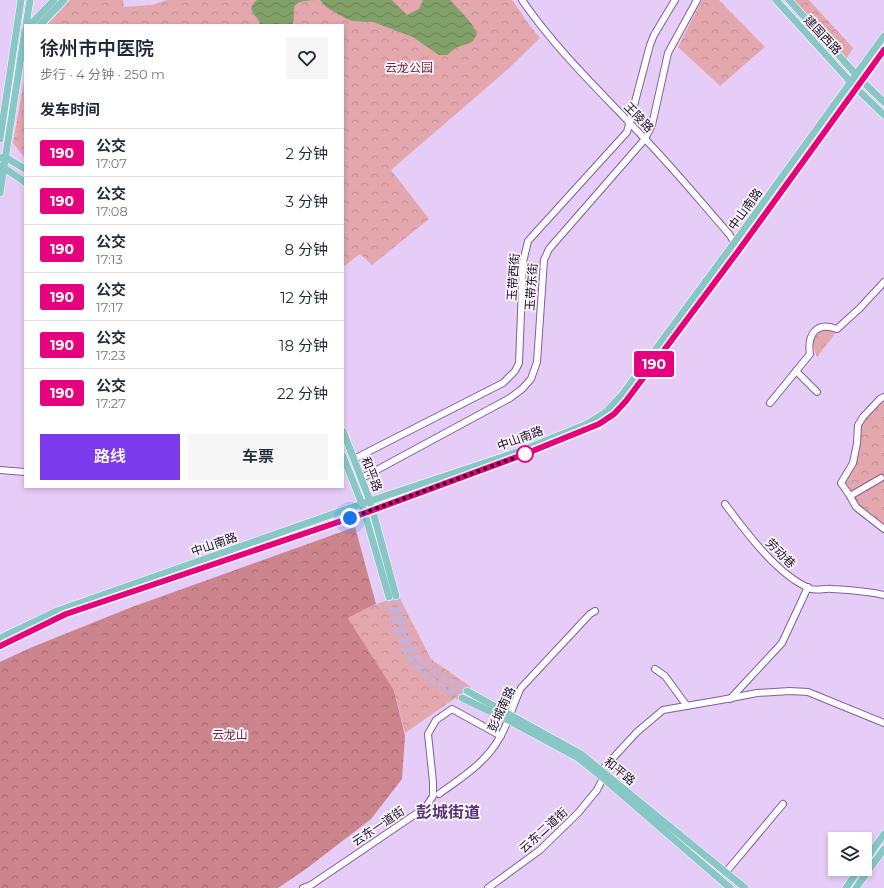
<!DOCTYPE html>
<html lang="zh">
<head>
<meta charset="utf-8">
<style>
	body { margin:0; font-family:Montserrat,"Noto Sans SC",sans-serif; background:#f6f6f7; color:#1f2937; height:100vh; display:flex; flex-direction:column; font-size:15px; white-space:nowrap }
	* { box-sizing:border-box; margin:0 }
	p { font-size:13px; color:#747a83 }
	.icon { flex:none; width:22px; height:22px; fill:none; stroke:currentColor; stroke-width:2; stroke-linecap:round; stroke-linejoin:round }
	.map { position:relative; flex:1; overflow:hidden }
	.drawer { position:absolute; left:24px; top:24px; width:320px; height:464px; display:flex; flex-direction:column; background:#fff; border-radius:0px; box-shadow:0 2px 6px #0003 }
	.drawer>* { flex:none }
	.badge { padding:0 8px; border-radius:3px; font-size:14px; line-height:26px }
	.buttons { position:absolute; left:828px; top:832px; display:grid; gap:8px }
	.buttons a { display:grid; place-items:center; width:44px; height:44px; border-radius:0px; background:#fff; box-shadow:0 2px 6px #0003; font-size:20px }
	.you { position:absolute; width:20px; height:20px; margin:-10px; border:3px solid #fff; border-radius:50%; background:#1a73e8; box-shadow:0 0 0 6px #1a73e833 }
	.map>.badge { position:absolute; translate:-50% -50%; box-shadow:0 0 0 2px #fff }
	h2 { padding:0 16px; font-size:15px; line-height:36px }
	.round { display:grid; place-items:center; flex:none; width:42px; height:42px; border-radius:0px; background:#f6f6f7 }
	.summary { display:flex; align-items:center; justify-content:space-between; height:68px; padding:0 16px }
	h1 { font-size:19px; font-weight:600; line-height:30px }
	.button { display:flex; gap:8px; margin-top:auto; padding:8px 16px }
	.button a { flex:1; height:46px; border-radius:0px; background:#7c3aed; color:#fff; font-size:16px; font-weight:600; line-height:46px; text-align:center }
	.button a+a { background:#f6f6f7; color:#1f2937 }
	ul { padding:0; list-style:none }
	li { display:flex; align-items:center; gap:12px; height:48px; padding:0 16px; border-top:1px solid #e0e1e3 }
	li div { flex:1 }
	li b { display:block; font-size:15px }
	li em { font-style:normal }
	li .badge { min-width:44px; font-weight:700; text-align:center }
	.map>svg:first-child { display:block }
	.forest { fill:url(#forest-crowns) }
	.park { fill:url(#park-crowns) }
	.water { fill:url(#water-waves) }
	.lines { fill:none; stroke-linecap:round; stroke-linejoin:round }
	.major-tunnel { stroke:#c8b0d7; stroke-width:7; stroke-dasharray:7 3.5; stroke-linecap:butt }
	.minor-casing { stroke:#845d9c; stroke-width:8 }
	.major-casing { stroke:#fff; stroke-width:8 }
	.minor { stroke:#fff; stroke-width:6 }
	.major { stroke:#88c7c5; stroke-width:7 }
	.line-casing { stroke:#fff; stroke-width:9 }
	.line { stroke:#e6007e; stroke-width:6 }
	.walk { stroke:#1c0c24; stroke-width:4; stroke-dasharray:0 7.2 }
	.stop-dot { fill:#fff; stroke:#e6007e; stroke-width:2 }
	.labels { text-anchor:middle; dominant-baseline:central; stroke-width:3.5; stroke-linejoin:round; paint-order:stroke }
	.street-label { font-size:12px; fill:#1c0c24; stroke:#fbf7fe }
	.park-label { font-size:12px; fill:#7a2536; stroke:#fbf7fe }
	.district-label { font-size:16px; font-weight:bold; fill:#5b3571; stroke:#fbf7fe }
</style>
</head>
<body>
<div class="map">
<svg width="884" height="888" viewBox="0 0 884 888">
	<defs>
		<pattern id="forest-crowns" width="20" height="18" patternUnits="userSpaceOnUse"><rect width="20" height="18" fill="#cd858d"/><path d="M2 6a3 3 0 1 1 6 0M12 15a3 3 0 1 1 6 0" fill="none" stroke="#a66b73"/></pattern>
		<pattern id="park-crowns" width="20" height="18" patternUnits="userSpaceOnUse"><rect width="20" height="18" fill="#e3a7ad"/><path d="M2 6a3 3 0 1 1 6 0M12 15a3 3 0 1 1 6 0" fill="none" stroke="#c28f95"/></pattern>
		<pattern id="water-waves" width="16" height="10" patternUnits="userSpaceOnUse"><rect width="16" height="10" fill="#81a168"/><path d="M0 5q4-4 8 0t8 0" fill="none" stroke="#698255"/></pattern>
	</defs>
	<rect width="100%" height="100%" fill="#e6cdf7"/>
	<path class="forest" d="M355,527L376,604L348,618L394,690L405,736L402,779L371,819L306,869L278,888H0V662L30,648L132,607Z"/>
	<g class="park">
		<path d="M70,0H123L124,7L152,5L168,0H512L530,26L540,38L507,70L391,170L429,219L372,265L360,254L343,267V25H47Z"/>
		<path d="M702,0H719L765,47L720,86L678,47Z"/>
		<path d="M792,0H809L853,48L846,59Z"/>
		<path d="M25,76V158L13,143Z"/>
		<path d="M825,329L837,331L817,357C811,343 811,336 825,329Z"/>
		<path d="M884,402V524L857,503L844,480C858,461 861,451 860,427L876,407Z"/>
		<path d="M399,597L431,659L471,687L405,733L394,690L348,618L376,604Z"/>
	</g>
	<path class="water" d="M257,0H392L407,15L419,9L423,0H450C459,10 472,21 477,34L472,42L455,48L447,55H439L413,37L373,22L352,21L345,18L326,7L320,0C312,0 295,0 294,8C293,15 295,19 292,25H258L260,23C256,14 245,10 257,0Z"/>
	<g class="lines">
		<g class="major-tunnel">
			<path d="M396,596L404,630L418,658L441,676L467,691"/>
			<path d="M389,597L398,634L412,663L435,683L462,698"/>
		</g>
		<g class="minor-casing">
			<g id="minor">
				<path d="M522,0C557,51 602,93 644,138C674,169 701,202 729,234L739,250"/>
				<path d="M796,371L817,392"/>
				<path d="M884,397L880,399L863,417L858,425L857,443L853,463L841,483L850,496L856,507L884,529"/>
				<path d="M770,403L810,354C807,335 816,321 837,329L860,308L884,282"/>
				<path d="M354,459L503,383L515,371L519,363L523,262L528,241L627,132L650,45L654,35L675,0"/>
				<path d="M0,470L25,472"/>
				<path d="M362,478L510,398L522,389L531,379L537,362L544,260L549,249L645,139L652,125L668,53L697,0"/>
				<path d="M850,496L881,478"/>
				<path d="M725,504C746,532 778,576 811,589C817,591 826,588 832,589C850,590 867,591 884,595"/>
				<path d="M655,669L665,676L687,706"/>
				<path d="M730,699L782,643L808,587"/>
				<path d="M439,794C462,777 486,763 500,737C509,722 513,704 521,688L590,614L595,611"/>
				<path d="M726,872L783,804"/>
				<path d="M303,888L311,885L426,807L433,796V782L428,734L436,720L452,709L501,736"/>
				<path d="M488,888L540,850L578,813L597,790L603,778L602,770L637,732L663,710L721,700L757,693L790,691L808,692L884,723"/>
			</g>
		</g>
		<g class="major-casing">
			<g id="major">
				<path d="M776,0L856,88L884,115"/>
				<path d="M789,0L861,80L884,102"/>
				<path d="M26,25L30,0"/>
				<path d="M30,25L54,0"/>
				<path d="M40,25L64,0"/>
				<path d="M0,139L21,0"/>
				<path d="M1,158L5,157L25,169"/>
				<path d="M1,166L25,182"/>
				<path d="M0,193L25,30"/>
				<path d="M343,431L370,501L396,596"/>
				<path d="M343,456L362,504L389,597"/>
				<path d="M0,638L57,611L370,501L523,450L587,424L606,412L621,396L734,243L884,36"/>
				<path d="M0,646L66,614L365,513L525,454L599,424L614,414L626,401L739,250L884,50"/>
				<path d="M467,691L581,754L745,888"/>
				<path d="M462,698L508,720L578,758L603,778L730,888"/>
				<path d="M865,861L884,834"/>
				<path d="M846,888L859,869"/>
				<path d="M856,888L884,849"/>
			</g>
		</g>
		<use href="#minor" class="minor"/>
		<use href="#major" class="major"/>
	</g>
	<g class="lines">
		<g class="line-casing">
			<path id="line" d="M0,646L66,614L365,513L525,454L599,424L614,414L626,401L739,250L884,50"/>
		</g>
		<use href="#line" class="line"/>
		<path class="walk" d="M350,518L525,454"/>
	</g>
	<circle class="stop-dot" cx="525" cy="454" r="8"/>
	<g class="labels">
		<g class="street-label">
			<text transform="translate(823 35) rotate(47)">建国西路</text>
			<text transform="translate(639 117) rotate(46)">王陵路</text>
			<text transform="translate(745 209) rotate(-54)">中山南路</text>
			<text transform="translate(513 277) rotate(-86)">玉带西街</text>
			<text transform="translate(531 287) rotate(-86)">玉带东街</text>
			<text transform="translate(520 438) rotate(-20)">中山南路</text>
			<text transform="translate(372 474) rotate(69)">和平路</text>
			<text transform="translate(214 544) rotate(-19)">中山南路</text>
			<text transform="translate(781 553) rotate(45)">劳动巷</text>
			<text transform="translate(501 709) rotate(-65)">彭城南路</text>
			<text transform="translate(620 771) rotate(39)">和平路</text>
			<text transform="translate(378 826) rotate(-34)">云东一道街</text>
			<text transform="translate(543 830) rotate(-42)">云东二道街</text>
		</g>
		<g class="park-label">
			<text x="409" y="67">云龙公园</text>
			<text x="230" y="734">云龙山</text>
		</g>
		<g class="district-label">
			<text x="448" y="812">彭城街道</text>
		</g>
	</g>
</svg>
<div class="buttons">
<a><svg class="icon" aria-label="layers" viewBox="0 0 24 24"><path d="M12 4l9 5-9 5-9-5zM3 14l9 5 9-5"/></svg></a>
</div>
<div class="you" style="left:350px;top:518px"></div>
<b class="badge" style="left:654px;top:364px;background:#e6007e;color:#fff">190</b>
<section class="drawer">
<div class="summary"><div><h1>徐州市中医院</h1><p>步行 · 4 分钟 · 250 m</p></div><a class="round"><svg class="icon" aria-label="heart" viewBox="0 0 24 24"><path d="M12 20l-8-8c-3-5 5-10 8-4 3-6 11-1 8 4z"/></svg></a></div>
<h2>发车时间</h2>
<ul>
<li><span class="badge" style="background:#e6007e;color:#fff">190</span><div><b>公交</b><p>17:07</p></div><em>2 分钟</em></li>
<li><span class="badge" style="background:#e6007e;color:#fff">190</span><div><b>公交</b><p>17:08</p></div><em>3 分钟</em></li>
<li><span class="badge" style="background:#e6007e;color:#fff">190</span><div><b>公交</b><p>17:13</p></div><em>8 分钟</em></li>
<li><span class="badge" style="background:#e6007e;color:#fff">190</span><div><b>公交</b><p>17:17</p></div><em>12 分钟</em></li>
<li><span class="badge" style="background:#e6007e;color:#fff">190</span><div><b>公交</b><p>17:23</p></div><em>18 分钟</em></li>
<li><span class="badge" style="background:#e6007e;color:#fff">190</span><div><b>公交</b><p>17:27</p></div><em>22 分钟</em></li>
</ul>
<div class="button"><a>路线</a><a>车票</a></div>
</section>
</div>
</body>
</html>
